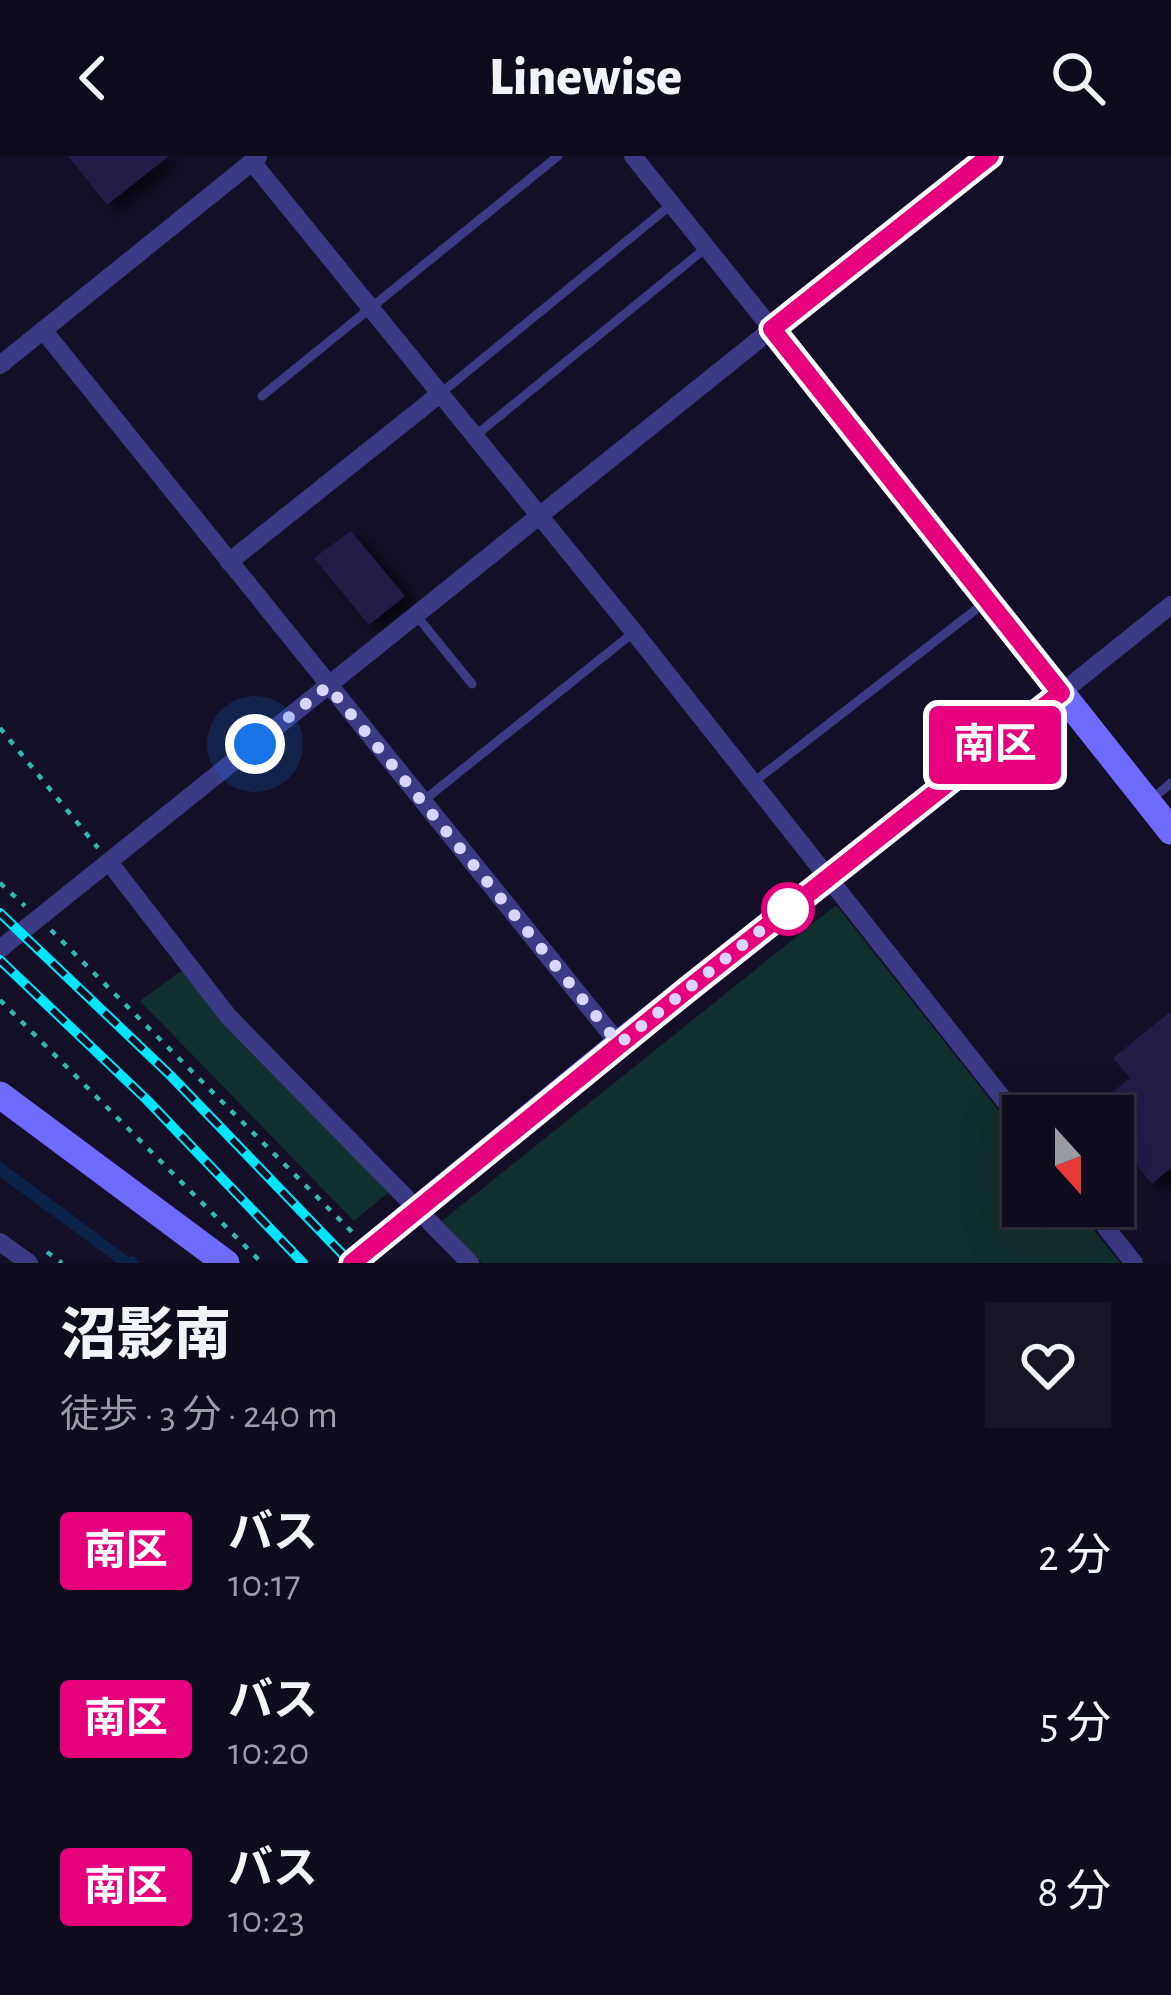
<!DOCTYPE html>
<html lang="ja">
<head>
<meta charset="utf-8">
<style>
	body { margin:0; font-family:"Alegreya Sans","Noto Sans JP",sans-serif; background:#171425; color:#f1f3f6; height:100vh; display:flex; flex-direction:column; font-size:45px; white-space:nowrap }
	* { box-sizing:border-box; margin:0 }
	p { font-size:39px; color:#9b9ba3 }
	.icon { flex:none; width:66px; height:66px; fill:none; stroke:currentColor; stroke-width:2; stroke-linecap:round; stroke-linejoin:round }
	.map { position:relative; height:1107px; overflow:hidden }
	.panel { display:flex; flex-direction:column; background:#0e0b1c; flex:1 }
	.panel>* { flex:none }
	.badge { padding:0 24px; border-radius:9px; font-size:42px; line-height:78px }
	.needle { width:78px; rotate:159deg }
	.buttons { position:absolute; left:1002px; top:939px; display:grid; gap:24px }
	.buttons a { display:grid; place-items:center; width:132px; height:132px; border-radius:0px; background:#0e0b1c; box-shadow:0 12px 48px #0002,0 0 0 3px #2e2b3b; font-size:60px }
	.you { position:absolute; width:60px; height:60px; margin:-30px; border:9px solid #fff; border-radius:50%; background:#1a73e8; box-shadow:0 0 0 18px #1a73e833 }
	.map>.badge { position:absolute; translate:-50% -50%; box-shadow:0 0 0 6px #fff }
	.round { display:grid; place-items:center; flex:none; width:126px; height:126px; border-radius:0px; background:#171425 }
	.summary { display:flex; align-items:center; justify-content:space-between; height:204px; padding:0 60px }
	h1 { font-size:57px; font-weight:800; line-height:90px }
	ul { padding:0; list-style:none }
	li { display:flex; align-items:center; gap:36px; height:168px; padding:0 60px }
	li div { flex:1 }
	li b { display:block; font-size:45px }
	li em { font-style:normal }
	li .badge { min-width:132px; font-weight:700; text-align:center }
	header { display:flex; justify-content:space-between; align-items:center; height:156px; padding:0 60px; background:#0e0b1c; font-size:54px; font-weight:800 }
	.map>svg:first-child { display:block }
	.green { fill:#12302f }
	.water { fill:#0c2248 }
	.building { fill:#241b47; filter:url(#shadow) }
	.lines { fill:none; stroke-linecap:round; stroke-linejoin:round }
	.path { stroke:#2fb8b0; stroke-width:4.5; stroke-dasharray:6 9; stroke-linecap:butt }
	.lane { stroke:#3d3a85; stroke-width:9 }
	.street { stroke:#3d3a85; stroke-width:18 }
	.secondary { stroke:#6f6bff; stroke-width:27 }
	.rail-casing { stroke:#00e5ff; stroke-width:10 }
	.rail { stroke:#130f26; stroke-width:6; stroke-dasharray:18; stroke-linecap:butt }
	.line-casing { stroke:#fff; stroke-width:27 }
	.line { stroke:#e6007e; stroke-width:18 }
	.walk { stroke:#d9d4ff; stroke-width:12; stroke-dasharray:0 21.6 }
	.stop-dot { fill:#fff; stroke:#e6007e; stroke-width:6 }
</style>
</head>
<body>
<header><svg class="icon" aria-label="back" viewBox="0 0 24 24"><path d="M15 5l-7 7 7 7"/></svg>Linewise<svg class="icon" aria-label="search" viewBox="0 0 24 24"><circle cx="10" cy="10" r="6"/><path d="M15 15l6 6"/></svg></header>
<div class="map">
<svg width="1171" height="1107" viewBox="0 0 1171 1107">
	<defs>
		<filter id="shadow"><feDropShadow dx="11" dy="7" stdDeviation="6" flood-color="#0009"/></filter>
	</defs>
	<rect width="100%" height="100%" fill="#130f26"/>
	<g class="green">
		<path d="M836,749L1023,985V1050H1075L1120,1107H482L442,1065Z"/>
		<path d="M182,814L390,1035L354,1065L140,845Z"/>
	</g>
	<path class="water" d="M0,1005L130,1102L133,1099L139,1107H117L0,1021Z"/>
	<g class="building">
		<path d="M68,0H169L107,49Z"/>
		<path d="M351,375L405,440L369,469L314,402Z"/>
		<path d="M1171,855V1012L1152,1028L1113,980V960H1097L1091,953L1130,922L1113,902Z"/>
	</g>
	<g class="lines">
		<g class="path">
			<path d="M0,572L98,692"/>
			<path d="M0,727L25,750"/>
			<path d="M51,774L352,1076"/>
			<path d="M0,844L262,1107"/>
			<path d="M47,1096L62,1107"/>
		</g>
		<g class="lane">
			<path d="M441,237L672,48"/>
			<path d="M262,240L558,0"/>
			<path d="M476,279L707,91"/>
			<path d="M416,459L472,528"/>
			<path d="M755,625L983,448"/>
			<path d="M1152,643L1171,627"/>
			<path d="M423,645L634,476"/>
		</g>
		<g class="street">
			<path d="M252,6L634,476L1023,968"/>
			<path d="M43,174L619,888"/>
			<path d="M0,209L258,1"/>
			<path d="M229,406L441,237"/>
			<path d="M1061,537L1171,449"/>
			<path d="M109,706L228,860L470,1107"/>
			<path d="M0,793L772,173L633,0"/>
			<path d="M1089,1050L1134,1107"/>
			<path d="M0,1086L29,1107"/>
		</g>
		<g class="secondary">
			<path d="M990,0L772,173L1171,675"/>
			<path d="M0,939L226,1107"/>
			<path d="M352,1107L619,888L1061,537"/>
		</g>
		<g class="rail-casing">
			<g id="rail">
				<path d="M0,757L170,919L351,1107"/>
				<path d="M0,804L147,944L303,1107"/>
			</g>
		</g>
		<use href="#rail" class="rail"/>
	</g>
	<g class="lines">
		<g class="line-casing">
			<path id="line" d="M352,1107L688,833L1061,537L772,173L990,0"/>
		</g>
		<use href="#line" class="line"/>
		<path class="walk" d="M255,588L328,530L619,888L791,750L788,753"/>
	</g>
	<circle class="stop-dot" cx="788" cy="753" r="24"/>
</svg>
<div class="buttons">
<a><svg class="needle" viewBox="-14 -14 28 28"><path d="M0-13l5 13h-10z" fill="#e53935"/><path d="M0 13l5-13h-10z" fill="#9b9ba3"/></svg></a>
</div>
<div class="you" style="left:255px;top:588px"></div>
<b class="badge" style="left:995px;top:589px;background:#e6007e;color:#fff">南区</b>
</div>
<section class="panel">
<div class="summary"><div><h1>沼影南</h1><p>徒歩 · 3 分 · 240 m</p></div><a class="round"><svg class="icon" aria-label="heart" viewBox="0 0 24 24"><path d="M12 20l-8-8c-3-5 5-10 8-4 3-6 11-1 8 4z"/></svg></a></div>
<ul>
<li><span class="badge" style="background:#e6007e;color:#fff">南区</span><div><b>バス</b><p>10:17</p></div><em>2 分</em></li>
<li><span class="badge" style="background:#e6007e;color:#fff">南区</span><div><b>バス</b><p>10:20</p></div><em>5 分</em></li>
<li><span class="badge" style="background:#e6007e;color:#fff">南区</span><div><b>バス</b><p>10:23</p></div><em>8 分</em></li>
</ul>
</section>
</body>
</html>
